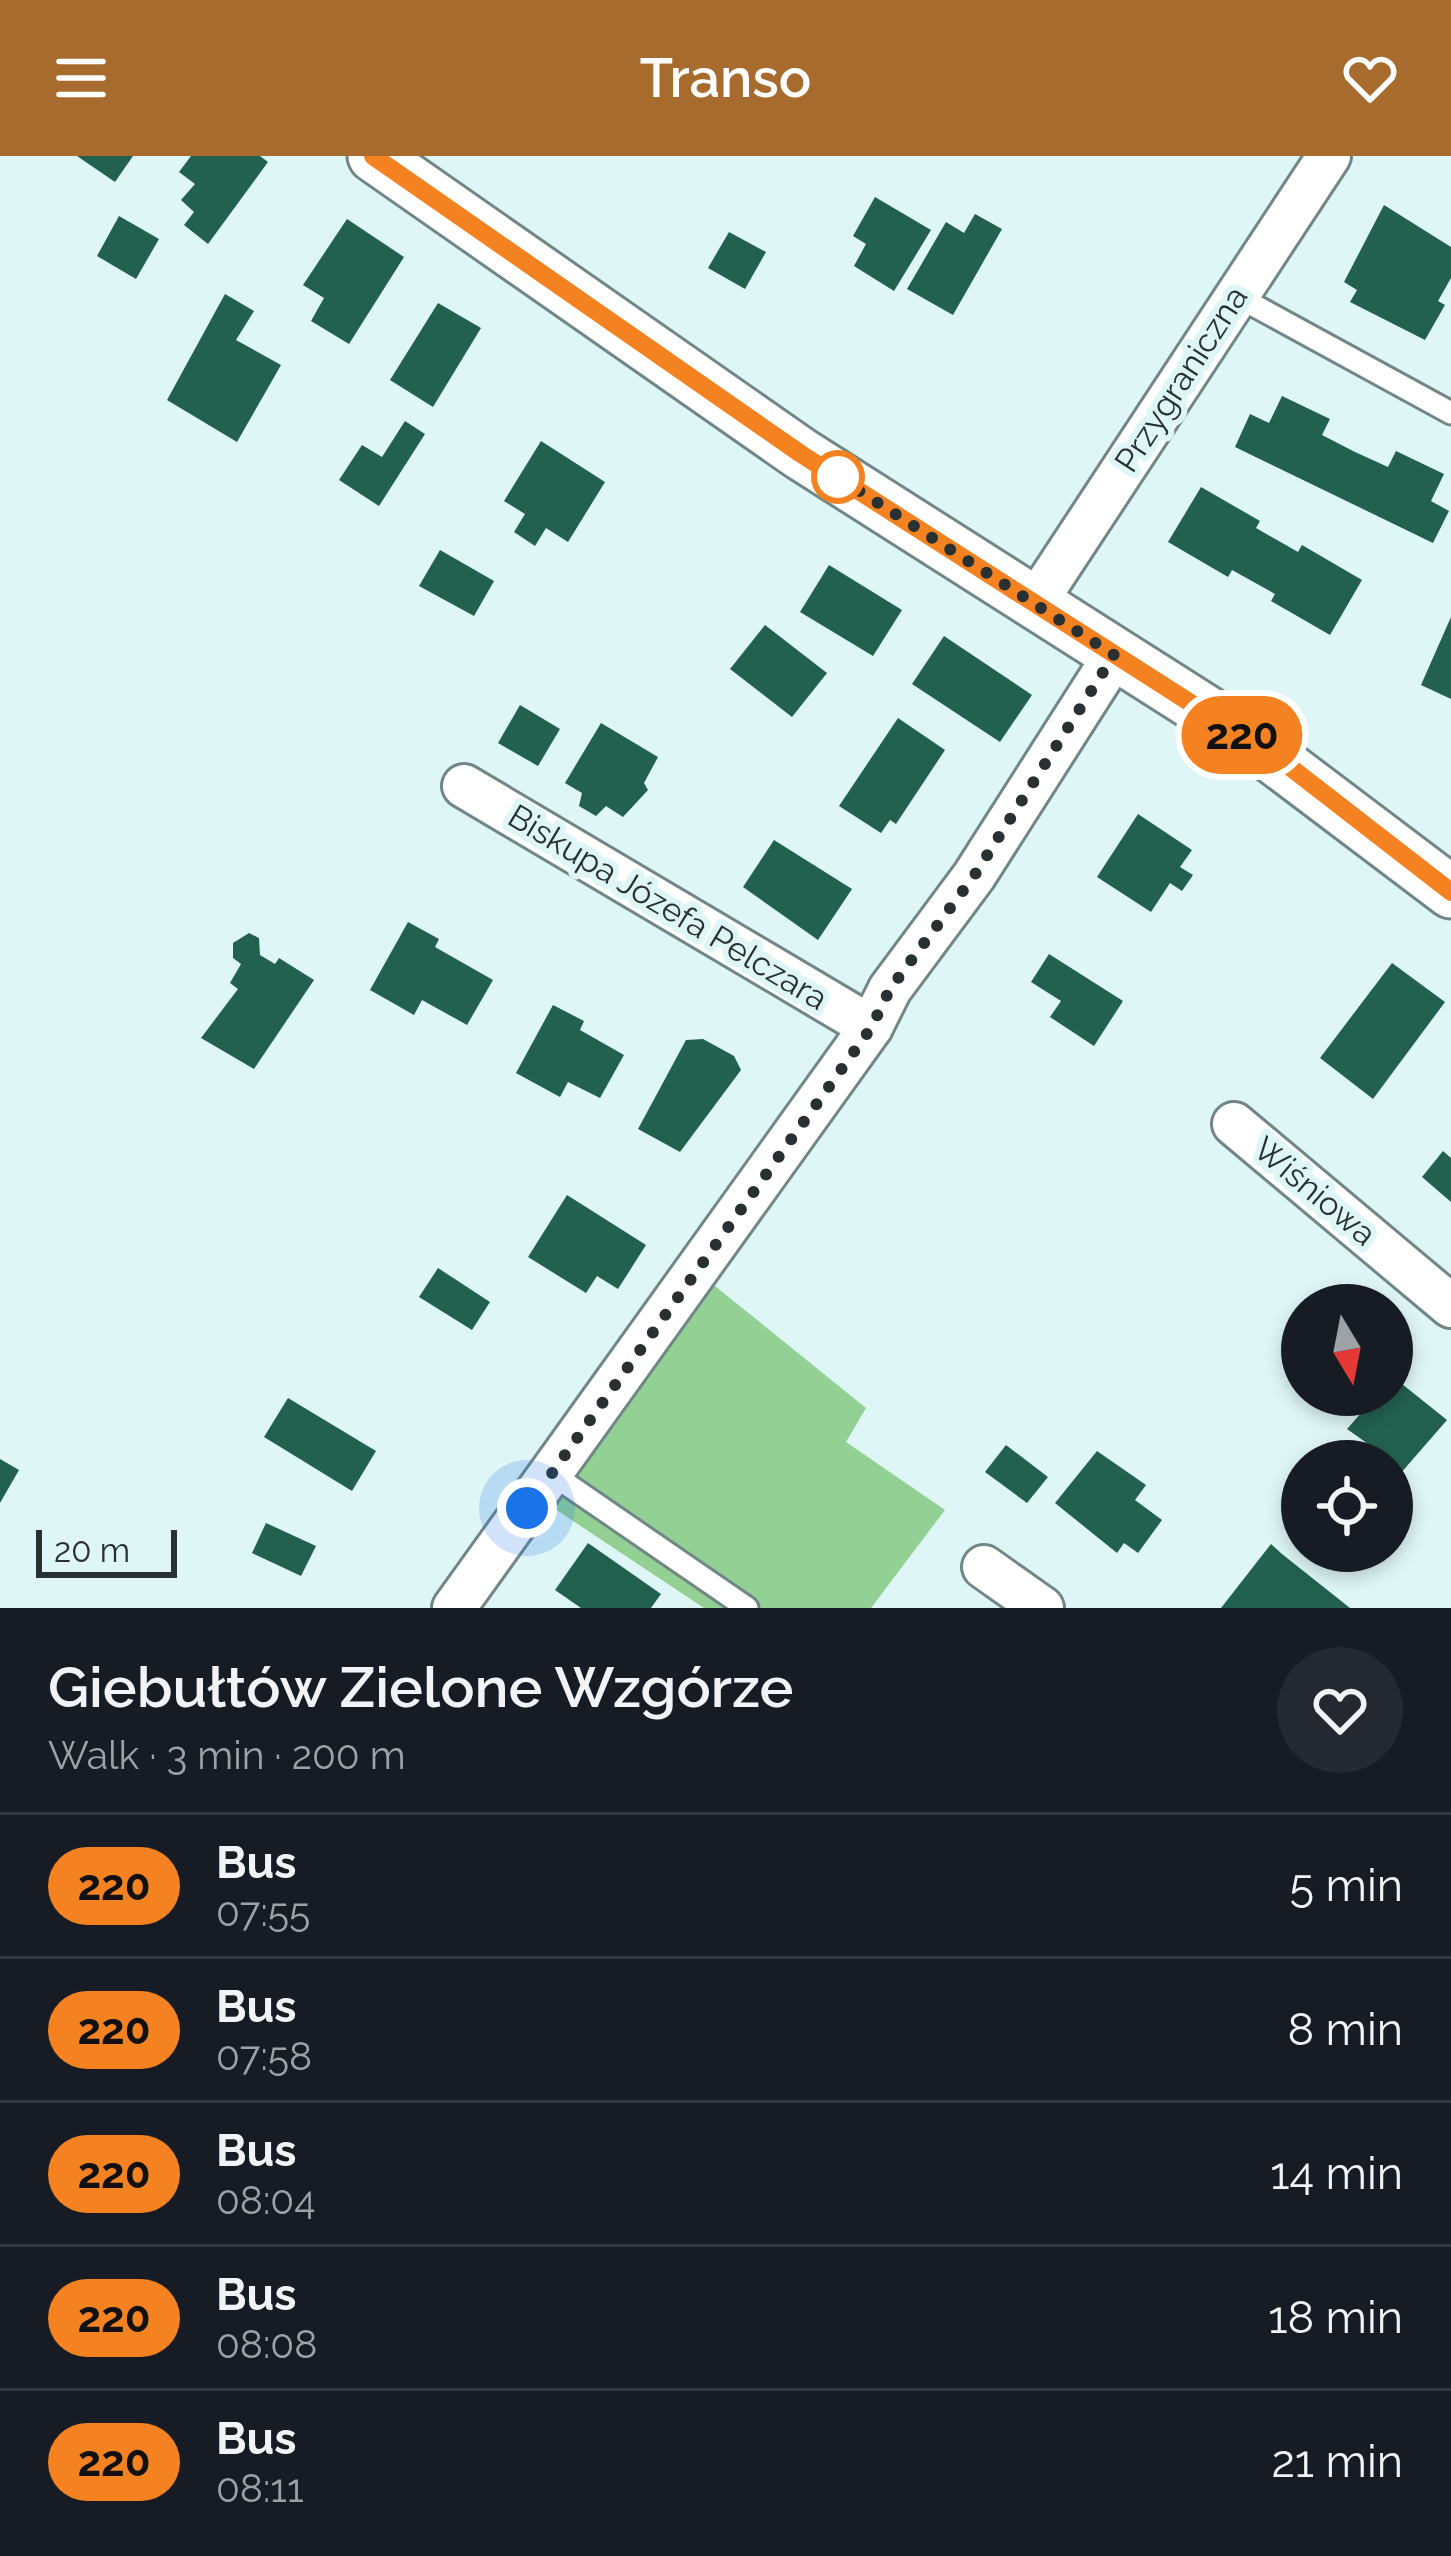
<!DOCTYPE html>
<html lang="en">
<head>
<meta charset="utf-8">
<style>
	body { margin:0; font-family:Raleway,sans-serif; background:#242831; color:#f1f3f6; height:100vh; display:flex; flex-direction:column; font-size:45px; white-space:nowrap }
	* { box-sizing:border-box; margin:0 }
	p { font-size:39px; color:#9ea1a6 }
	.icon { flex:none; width:66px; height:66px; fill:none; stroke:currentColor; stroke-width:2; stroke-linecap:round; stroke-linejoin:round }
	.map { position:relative; height:1452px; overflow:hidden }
	.sheet { display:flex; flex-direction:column; background:#171b24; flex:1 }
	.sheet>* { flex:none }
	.badge { padding:0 24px; border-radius:39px; font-size:42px; line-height:78px }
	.needle { width:78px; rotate:170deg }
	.fabs { position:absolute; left:1281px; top:1128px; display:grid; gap:24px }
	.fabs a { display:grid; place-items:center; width:132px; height:132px; border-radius:50%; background:#171b24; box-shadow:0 6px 18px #0003; font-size:60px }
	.scale { position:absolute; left:36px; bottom:30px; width:141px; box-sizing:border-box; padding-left:12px; border:6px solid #283031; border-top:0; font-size:33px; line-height:42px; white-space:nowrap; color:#283031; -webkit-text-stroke:9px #dff6f7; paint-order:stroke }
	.you { position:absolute; width:60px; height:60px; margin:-30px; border:9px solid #fff; border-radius:50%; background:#1a73e8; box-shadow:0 0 0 18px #1a73e833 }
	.map>.badge { position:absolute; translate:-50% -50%; box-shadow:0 0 0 6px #fff }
	.round { display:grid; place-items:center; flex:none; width:126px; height:126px; border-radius:63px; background:#242831 }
	.summary { display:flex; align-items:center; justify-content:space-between; height:204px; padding:0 48px }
	h1 { font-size:57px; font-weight:600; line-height:90px }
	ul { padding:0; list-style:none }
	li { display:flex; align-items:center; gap:36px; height:144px; padding:0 48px; border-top:3px solid #363941 }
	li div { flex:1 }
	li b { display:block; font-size:45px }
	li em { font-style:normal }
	li .badge { min-width:132px; font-weight:700; text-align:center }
	header { display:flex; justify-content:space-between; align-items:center; height:156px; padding:0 48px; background:#a76c2d; color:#fff; font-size:54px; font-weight:600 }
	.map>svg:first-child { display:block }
	.green { fill:#92d093 }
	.building { fill:#23614f }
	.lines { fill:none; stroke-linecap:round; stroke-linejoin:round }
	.service-casing { stroke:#718686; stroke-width:27 }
	.minor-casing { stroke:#718686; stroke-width:48 }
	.tertiary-casing { stroke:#718686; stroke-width:57 }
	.service { stroke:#fff; stroke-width:21 }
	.minor { stroke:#fff; stroke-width:42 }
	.tertiary { stroke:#fff; stroke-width:51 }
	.line-casing { stroke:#fff; stroke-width:27 }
	.line { stroke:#f58220; stroke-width:18 }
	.walk { stroke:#283031; stroke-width:12; stroke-dasharray:0 21.6 }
	.stop-dot { fill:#fff; stroke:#f58220; stroke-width:6 }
	.labels { text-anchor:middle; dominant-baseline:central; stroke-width:12; stroke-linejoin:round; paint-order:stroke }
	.street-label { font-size:33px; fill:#283031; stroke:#dff6f7 }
</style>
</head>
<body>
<header><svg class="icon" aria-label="menu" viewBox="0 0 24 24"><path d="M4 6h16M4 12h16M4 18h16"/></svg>Transo<svg class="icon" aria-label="heart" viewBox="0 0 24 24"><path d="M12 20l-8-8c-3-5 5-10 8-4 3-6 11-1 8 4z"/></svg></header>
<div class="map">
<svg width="1451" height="1452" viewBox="0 0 1451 1452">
	<rect width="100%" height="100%" fill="#dff6f7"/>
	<path class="green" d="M710,1126L866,1252L846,1286L945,1354L871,1452H704L552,1351Z"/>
	<g class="building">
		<path d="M77,0H133L115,26Z"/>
		<path d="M191,0H260L268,6L208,88L184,69L194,56L181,44L195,28L179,16Z"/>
		<path d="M875,41L931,74L894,135L854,110L866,88L853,80Z"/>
		<path d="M1384,49L1451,91V122L1438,145L1445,149L1425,184L1350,146L1357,134L1344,126Z"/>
		<path d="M975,58L1002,73L953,159L907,133L946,66L964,77Z"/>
		<path d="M119,60L159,83L136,123L97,100Z"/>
		<path d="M347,63L404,101L349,188L311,165L324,142L303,129Z"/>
		<path d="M729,76L766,96L745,133L708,112Z"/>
		<path d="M225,138L254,155L236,184L281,209L237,286L167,244Z"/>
		<path d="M438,147L481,172L433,251L390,224Z"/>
		<path d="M1282,240L1330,263L1322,279L1355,296L1388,311L1396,295L1444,318L1431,345L1449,355L1433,387L1235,291L1250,258L1269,267Z"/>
		<path d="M405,265L425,278L379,350L339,324L362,289L382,301Z"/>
		<path d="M541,285L605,326L568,386L546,372L535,390L514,376L525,358L504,345Z"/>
		<path d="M1201,331L1260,365L1256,372L1298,396L1302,389L1362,424L1330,479L1271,445L1275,438L1232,414L1228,421L1168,386Z"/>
		<path d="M440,394L494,425L474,460L419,430Z"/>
		<path d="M829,409L902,454L873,500L800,456Z"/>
		<path d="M1451,461V543L1421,529Z"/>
		<path d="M765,469L827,517L792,561L730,513Z"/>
		<path d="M944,480L1032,539L1000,586L912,528Z"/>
		<path d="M520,549L560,573L538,610L498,587Z"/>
		<path d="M898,562L945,594L896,668L890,664L881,677L839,650Z"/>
		<path d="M601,567L658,601L644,627L648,634L623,661L606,650L596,660L579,650L582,637L565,627Z"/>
		<path d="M1138,658L1192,694L1180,711L1193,719L1182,735L1170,727L1151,756L1097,721Z"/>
		<path d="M774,684L852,733L818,784L743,731Z"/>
		<path d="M408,766L439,783L435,791L493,824L467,869L422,844L414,859L370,834Z"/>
		<path d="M249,777L259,782L260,799L275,808L279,802L314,824L254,913L201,882L238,833L230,827L241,808L233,802V787Z"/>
		<path d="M1049,798L1123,845L1094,890L1050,861L1061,845L1031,826Z"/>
		<path d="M1392,807L1445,846L1373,943L1320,902Z"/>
		<path d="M553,849L584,865L580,874L624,899L600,942L568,926L560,941L516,917Z"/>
		<path d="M703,883L734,900L741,914L680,996L638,973L686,884Z"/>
		<path d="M1443,995L1451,1002V1046L1422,1021Z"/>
		<path d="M567,1039L646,1089L618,1133L597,1120L586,1137L528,1101Z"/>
		<path d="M438,1112L490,1146L472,1174L419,1141Z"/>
		<path d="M1392,1220L1447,1264L1400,1318L1392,1305L1347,1273L1377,1239H1392Z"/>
		<path d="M288,1242L376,1295L352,1335L264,1281Z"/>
		<path d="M1006,1289L1048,1321L1027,1347L985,1316Z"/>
		<path d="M1097,1295L1146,1329L1135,1344L1162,1364L1138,1397L1124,1387L1117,1397L1055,1347Z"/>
		<path d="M0,1303L19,1314L0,1347Z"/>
		<path d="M266,1367L316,1390L301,1420L252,1397Z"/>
		<path d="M588,1387L661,1438L651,1452H581L555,1434Z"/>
		<path d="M1271,1388L1282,1398L1350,1452H1221Z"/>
	</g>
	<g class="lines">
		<g class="service-casing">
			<g id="service">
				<path d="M1235,139L1451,257"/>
				<path d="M552,1318L747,1452"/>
			</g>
		</g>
		<g class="minor-casing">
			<g id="minor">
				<path d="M1035,447L1329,0"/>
				<path d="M464,630L871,871"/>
				<path d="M1234,968L1451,1150"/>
				<path d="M984,1411L1042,1452"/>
				<path d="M454,1452L871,871L890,833L974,720L1115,499"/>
			</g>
		</g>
		<g class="tertiary-casing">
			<path id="tertiary" d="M374,0L801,298L1246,581L1451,736"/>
		</g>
		<use href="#service" class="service"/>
		<use href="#minor" class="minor"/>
		<use href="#tertiary" class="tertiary"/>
	</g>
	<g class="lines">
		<g class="line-casing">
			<path id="line" d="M373,0L801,298L1286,608L1451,736"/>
		</g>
		<use href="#line" class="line"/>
		<path class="walk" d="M527,1352L871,872L890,833L974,720L1114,499L830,316L838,321"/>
	</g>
	<circle class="stop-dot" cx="838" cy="321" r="24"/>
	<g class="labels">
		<g class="street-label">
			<text transform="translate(1181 223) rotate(-57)">Przygraniczna</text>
			<text transform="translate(668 751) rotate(31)">Biskupa Józefa Pelczara</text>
			<text transform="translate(1315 1035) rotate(40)">Wiśniowa</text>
		</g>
	</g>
</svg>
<div class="fabs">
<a><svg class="needle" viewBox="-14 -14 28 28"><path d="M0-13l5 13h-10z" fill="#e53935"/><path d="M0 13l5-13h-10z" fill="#9ea1a6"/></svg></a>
<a><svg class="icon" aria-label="locate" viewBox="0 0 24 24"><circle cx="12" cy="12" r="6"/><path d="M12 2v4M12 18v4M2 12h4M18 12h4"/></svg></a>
</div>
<div class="scale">20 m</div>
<div class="you" style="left:527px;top:1352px"></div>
<b class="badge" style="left:1242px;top:579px;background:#f58220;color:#111">220</b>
</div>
<section class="sheet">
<div class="summary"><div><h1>Giebułtów Zielone Wzgórze</h1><p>Walk · 3 min · 200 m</p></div><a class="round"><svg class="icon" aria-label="heart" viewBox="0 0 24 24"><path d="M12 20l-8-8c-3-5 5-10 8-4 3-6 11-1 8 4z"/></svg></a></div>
<ul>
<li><span class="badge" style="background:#f58220;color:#111">220</span><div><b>Bus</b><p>07:55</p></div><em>5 min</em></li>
<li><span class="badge" style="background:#f58220;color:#111">220</span><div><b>Bus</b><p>07:58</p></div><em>8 min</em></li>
<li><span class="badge" style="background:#f58220;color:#111">220</span><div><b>Bus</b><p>08:04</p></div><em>14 min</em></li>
<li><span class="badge" style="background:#f58220;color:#111">220</span><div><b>Bus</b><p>08:08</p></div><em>18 min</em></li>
<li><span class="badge" style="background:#f58220;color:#111">220</span><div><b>Bus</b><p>08:11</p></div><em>21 min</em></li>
</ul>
</section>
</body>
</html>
